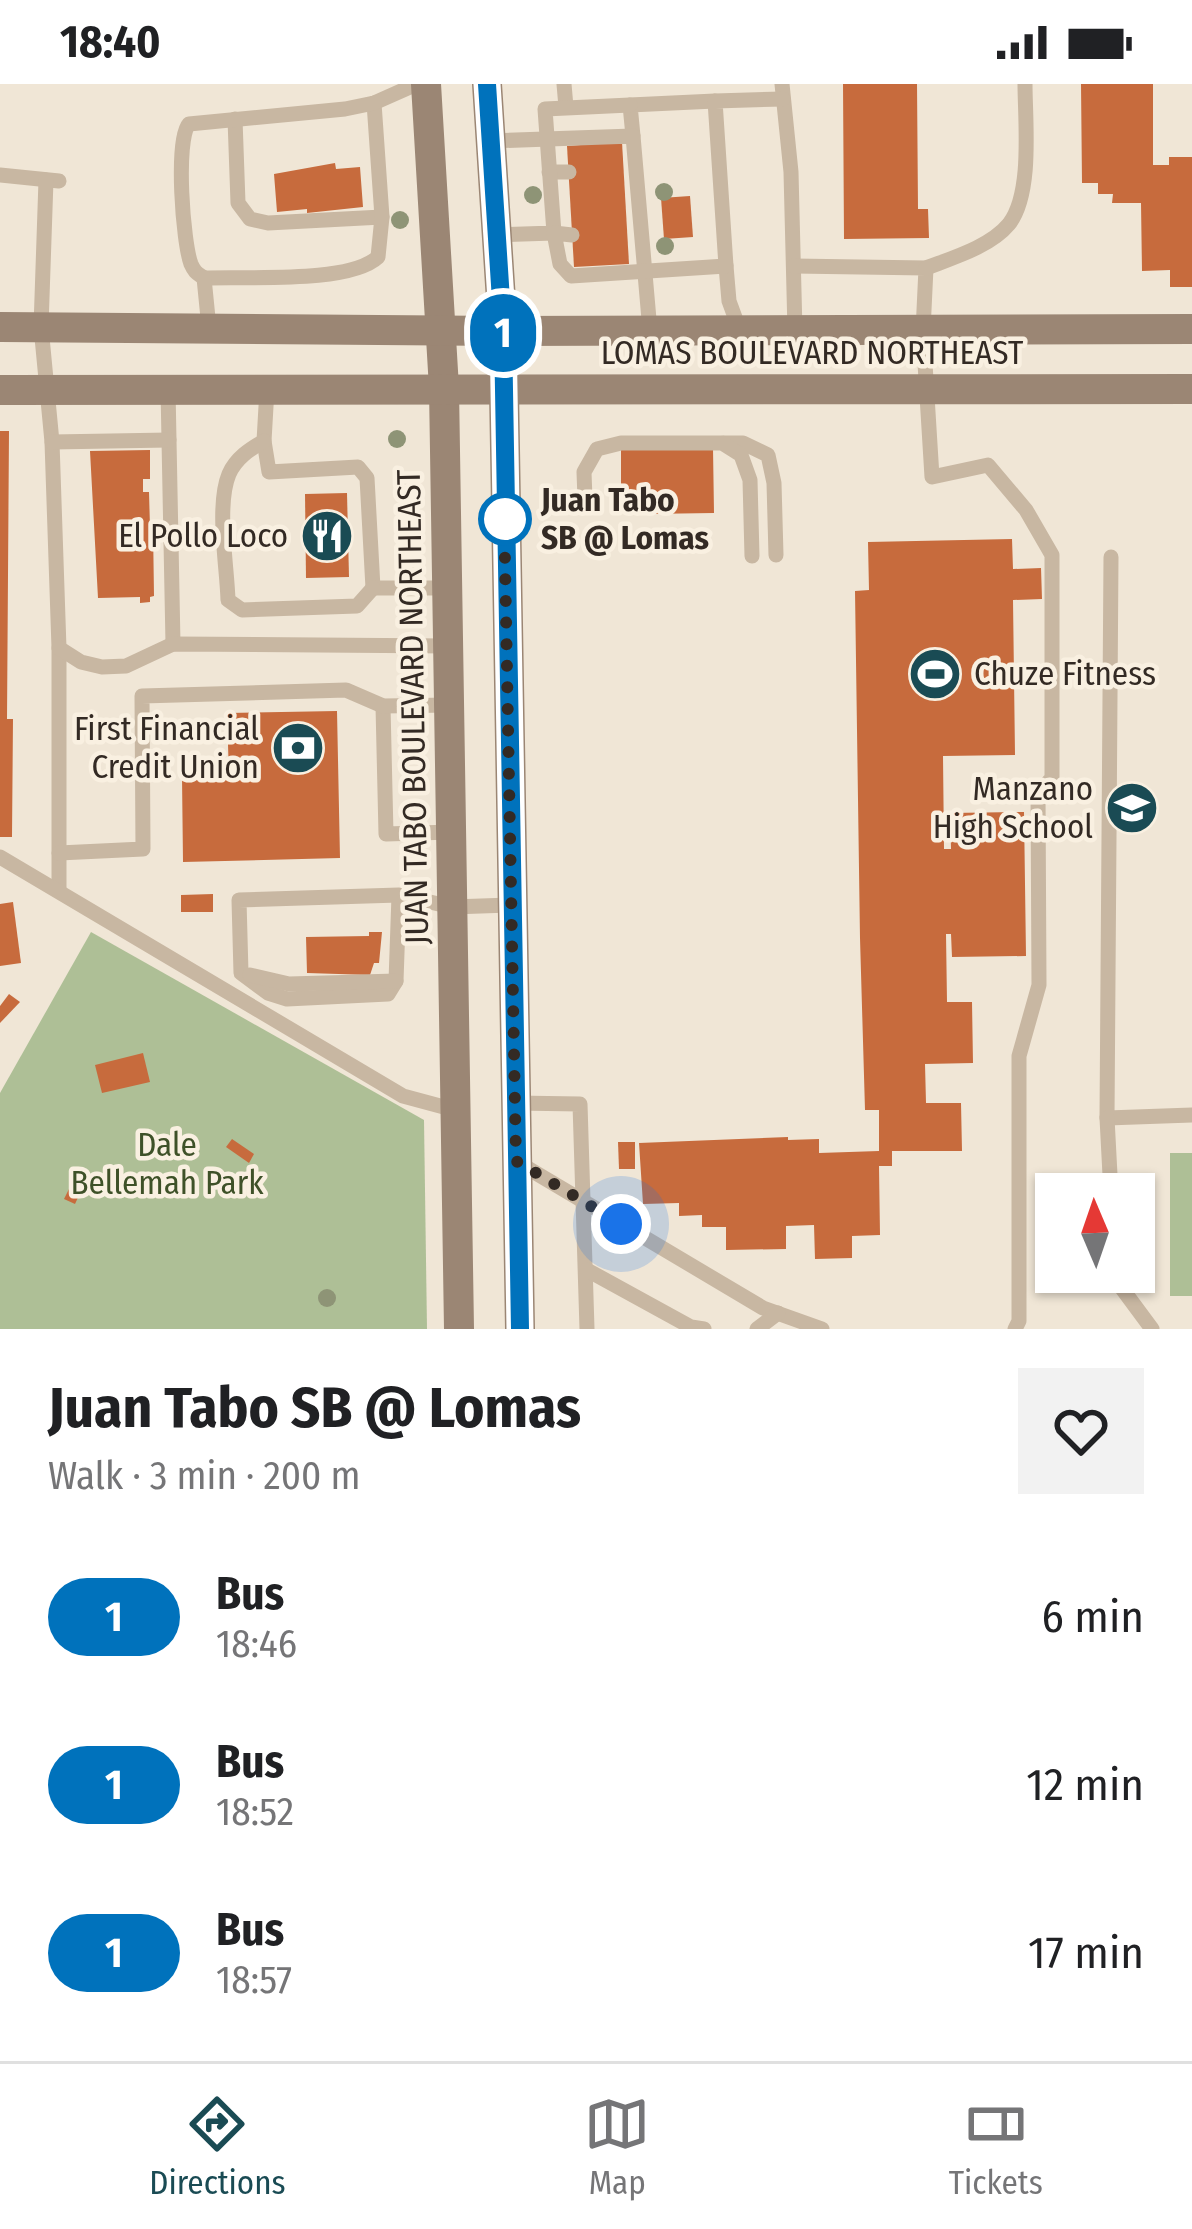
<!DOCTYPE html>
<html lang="en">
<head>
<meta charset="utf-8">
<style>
	body { margin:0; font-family:"Fira Sans Condensed",sans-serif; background:#f2f2f2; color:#202124; height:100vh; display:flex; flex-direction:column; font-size:45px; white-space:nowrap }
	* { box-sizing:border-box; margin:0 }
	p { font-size:39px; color:#757577 }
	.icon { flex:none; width:66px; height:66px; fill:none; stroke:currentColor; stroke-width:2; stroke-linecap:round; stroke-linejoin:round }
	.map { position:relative; height:1245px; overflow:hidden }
	.sheet { display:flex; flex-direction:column; background:#fff; flex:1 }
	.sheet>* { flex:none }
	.badge { padding:0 24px; border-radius:39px; font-size:42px; line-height:78px }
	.needle { width:78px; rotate:358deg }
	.fabs { position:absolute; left:1035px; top:1089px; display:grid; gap:24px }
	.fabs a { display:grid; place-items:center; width:120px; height:120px; border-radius:0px; background:#fff; box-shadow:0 3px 9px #0004; font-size:60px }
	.you { position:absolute; width:60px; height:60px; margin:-30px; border:9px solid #fff; border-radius:50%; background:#1a73e8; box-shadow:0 0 0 18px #1a73e833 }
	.map>.badge { position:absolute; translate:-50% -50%; box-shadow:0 0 0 6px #fff }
	.round { display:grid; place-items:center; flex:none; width:126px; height:126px; border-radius:0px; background:#f2f2f2 }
	.overview { display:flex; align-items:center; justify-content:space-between; height:204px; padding:0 48px }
	h1 { font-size:57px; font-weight:700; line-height:90px }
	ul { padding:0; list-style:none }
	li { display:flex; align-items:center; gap:36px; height:168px; padding:0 48px }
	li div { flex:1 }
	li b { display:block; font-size:45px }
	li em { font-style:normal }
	li .badge { min-width:132px; font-weight:700; text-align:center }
	.status { display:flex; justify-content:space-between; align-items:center; height:84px; padding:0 60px; background:#fff; direction:ltr }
	.status svg { height:33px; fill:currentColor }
	.tab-bar { display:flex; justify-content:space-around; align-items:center; height:168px; border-top:3px solid #e0e0e0; background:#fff; font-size:33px; color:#757577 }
	.tab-bar a { display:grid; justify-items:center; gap:6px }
	.tab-bar .selected { color:#1a4b54 }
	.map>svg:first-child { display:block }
	.green { fill:#aebf96 }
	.building { fill:#c76b3d }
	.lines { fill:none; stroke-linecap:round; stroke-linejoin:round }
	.service { stroke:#c8b7a2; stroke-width:15 }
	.secondary { stroke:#9b8674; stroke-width:30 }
	.tree { fill:#8e9476 }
	.line-casing { stroke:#fff; stroke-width:27 }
	.line { stroke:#0072bc; stroke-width:18 }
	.walk { stroke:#332a24; stroke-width:12; stroke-dasharray:0 21.6 }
	.stop-dot { fill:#fff; stroke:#0072bc; stroke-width:6 }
	.labels { text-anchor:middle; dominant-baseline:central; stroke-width:9; stroke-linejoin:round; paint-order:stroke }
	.street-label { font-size:33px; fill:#332a24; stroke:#f9f0e1 }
	.stop-label { font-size:33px; font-weight:bold; fill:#332a24; stroke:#f9f0e1; text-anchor:start }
	.poi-label { font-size:33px; fill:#332a24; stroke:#f9f0e1; text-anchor:end }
	.park-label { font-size:33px; fill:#3e5128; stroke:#f9f0e1 }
</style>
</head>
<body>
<div class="status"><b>18:40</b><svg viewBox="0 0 49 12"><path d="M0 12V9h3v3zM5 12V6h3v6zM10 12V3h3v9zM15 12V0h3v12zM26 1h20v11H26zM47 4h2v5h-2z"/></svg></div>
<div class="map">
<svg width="1192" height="1245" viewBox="0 0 1192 1245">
	<rect width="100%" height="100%" fill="#f0e6d6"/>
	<g class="green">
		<path d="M91,848L424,1036L427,1245H0V1009Z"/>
		<rect x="1170" y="1069" width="22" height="143"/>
	</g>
	<g class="building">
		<path d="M843,0H917L918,125H928L929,154L844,155Z"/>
		<path d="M1081,0H1153V81H1169V73H1192V203H1170V186L1142,187L1141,119H1112L1113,110H1098V99H1082Z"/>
		<path d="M622,58L629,180L574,183L567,62Z"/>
		<path d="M335,79L336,85L360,83L363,123L307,129V125L277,128L274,90Z"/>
		<path d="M690,112L693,153L664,155L661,114Z"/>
		<path d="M0,347H9L7,635H13L12,753H0Z"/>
		<path d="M713,364L714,429L647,430V422H621V365Z"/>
		<path d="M150,366V395H143V408H149L150,443H153L154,512L150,513V518L140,519V513L98,514L90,367Z"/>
		<path d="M347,409L349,493L306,494L305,410Z"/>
		<path d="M1012,455L1013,485L1041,484L1042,515L1013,516L1015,671L943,672L944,765H951L950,729L1024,728L1026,872L952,873L951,850H946L947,918H972L973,979L925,980L926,1019H961L962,1067H892V1082H879L880,1151L852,1152V1174L815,1175L814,1141L786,1142V1165L726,1166V1143H702V1131L679,1132V1119L643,1120L639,1059L788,1053V1056L819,1055V1069L879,1067V1026H865L860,854L855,507L869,506L868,458Z"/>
		<path d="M337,627L340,774L183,778L182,693L229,692L227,629Z"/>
		<path d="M213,810V828H181V811Z"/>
		<path d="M13,818L21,879L0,882V820Z"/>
		<path d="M369,848H382L379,879H374L370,891L307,889L306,853L369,852Z"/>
		<path d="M9,910L20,918L0,939V922Z"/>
		<path d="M143,969L150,998L102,1009L95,981Z"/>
		<path d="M232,1055L254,1070L249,1079L226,1063Z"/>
		<path d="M618,1058H635V1085H619Z"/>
		<path d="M76,1091L86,1096L75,1120L64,1115Z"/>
	</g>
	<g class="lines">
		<g class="service">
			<path d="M564,0L566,23"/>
			<path d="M782,0L791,88L795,247"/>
			<path d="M235,35L238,119L250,135L268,139L382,133"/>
			<path d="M633,52L630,21L715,17"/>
			<path d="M490,57L633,52L650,247"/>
			<path d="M549,88H569"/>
			<path d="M0,91L59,97"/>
			<path d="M46,96L41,243L52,358L59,564V807"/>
			<path d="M497,151L554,149L545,25L630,21"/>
			<path d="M572,151L554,149L560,180L571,192L726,182L729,217L740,247"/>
			<path d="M726,182L715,17L783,15"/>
			<path d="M794,182L926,184L923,247L932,393L988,381L1026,426L1052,471V694L1038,709L1039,901L1019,972V1237L1015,1245"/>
			<path d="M926,184C952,174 990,163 1009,140C1033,109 1025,37 1025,0"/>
			<path d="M204,194C246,192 349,200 378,173L382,133L374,19"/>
			<path d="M209,244L204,194C197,189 195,189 191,180C183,159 175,56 189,40L345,25L374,19L417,0"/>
			<path d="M168,305L173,560"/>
			<path d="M267,305L264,357L269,388L358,383L367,394L373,504H447"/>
			<path d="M264,357C250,365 236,374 229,390C216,421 227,482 228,516L242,526L357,522L373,504"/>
			<path d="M52,358L169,356"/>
			<path d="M724,359H743L768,371L774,399L776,471"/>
			<path d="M585,415L584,388L597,365L621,359H722L741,371L750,396L752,472"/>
			<path d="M1111,473L1107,1034L1192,1031"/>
			<path d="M59,564L81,578L102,583L126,582L173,560L448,562"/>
			<path d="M383,622L386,750L451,748"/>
			<path d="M59,769L143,765L142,612L346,606L383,622L449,621"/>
			<path d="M0,773L403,1012L455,1026"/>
			<path d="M399,811L396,897L388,910L287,915L268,909L241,889L239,816L399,811L452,823L512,821"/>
			<path d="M250,891L289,900L396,897"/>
			<path d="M515,1019L580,1020L587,1245"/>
			<path d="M1107,1034L1111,1110"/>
			<path d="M519,1079L763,1224L822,1245"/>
			<path d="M587,1186L691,1243L704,1245"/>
			<path d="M1115,1188V1195L1152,1245"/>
			<path d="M757,1245L778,1229"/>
		</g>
		<g class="secondary">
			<path d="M426,0L444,304L459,1245"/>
			<path d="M487,0L503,247L520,1245"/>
			<path d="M0,243L503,247L1192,245"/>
			<path d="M0,306L1192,305"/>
		</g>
	</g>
	<g class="tree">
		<circle cx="664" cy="108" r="9"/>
		<circle cx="533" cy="111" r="9"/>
		<circle cx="400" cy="136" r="9"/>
		<circle cx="665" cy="162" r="9"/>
		<circle cx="397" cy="355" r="9"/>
		<circle cx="327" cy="1214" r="9"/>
	</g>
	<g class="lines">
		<g class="line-casing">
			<path id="line" d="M487,0L503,247L520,1245"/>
		</g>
		<use href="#line" class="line"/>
		<path class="walk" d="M505,435L504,422L516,1077L621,1140"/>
	</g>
	<defs>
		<g id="restaurant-disc" transform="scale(2.7)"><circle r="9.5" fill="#1a4b54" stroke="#f9f0e1"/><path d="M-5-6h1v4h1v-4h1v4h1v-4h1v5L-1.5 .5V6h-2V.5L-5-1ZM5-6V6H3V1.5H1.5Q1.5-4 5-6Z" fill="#fff"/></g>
		<g id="stadium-disc" transform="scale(2.7)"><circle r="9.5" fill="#1a4b54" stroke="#f9f0e1"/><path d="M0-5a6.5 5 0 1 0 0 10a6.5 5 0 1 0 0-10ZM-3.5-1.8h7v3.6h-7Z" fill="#fff"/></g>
		<g id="bank-disc" transform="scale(2.7)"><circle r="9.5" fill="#1a4b54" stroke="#f9f0e1"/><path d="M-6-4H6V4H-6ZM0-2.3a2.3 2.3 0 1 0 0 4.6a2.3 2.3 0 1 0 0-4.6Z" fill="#fff"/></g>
		<g id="school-disc" transform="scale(2.7)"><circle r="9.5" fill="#1a4b54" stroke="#f9f0e1"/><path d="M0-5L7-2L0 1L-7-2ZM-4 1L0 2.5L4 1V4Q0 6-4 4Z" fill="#fff"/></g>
	</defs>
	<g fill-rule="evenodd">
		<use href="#restaurant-disc" x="327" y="452"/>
		<use href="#stadium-disc" x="935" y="590"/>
		<use href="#bank-disc" x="298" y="664"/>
		<use href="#school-disc" x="1132" y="724"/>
	</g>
	<circle class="stop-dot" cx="505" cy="435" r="24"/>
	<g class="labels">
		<g class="street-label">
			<text x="812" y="269">LOMAS BOULEVARD NORTHEAST</text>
			<text transform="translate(413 623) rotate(-91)">JUAN TABO BOULEVARD NORTHEAST</text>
		</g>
		<g class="stop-label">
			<text x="541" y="416">Juan Tabo<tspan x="541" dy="38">SB @ Lomas</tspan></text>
		</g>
		<g class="poi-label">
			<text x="288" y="452">El Pollo Loco</text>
			<text x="974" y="590" text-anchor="start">Chuze Fitness</text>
			<text x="259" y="645">First Financial<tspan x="259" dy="38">Credit Union</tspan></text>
			<text x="1093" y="705">Manzano<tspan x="1093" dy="38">High School</tspan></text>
		</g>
		<g class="park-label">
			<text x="167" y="1061">Dale<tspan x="167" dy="38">Bellemah Park</tspan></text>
		</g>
	</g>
</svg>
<div class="fabs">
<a><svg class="needle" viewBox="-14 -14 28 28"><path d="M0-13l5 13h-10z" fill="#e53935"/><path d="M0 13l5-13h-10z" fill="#757577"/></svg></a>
</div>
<div class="you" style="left:621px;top:1140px"></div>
<b class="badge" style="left:503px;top:249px;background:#0072bc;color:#fff">1</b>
</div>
<section class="sheet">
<div class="overview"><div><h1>Juan Tabo SB @ Lomas</h1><p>Walk · 3 min · 200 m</p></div><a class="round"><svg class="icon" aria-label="heart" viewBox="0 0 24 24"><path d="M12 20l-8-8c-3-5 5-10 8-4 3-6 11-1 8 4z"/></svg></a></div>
<ul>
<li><span class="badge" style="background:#0072bc;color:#fff">1</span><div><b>Bus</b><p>18:46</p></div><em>6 min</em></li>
<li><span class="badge" style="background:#0072bc;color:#fff">1</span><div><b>Bus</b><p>18:52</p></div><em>12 min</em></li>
<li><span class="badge" style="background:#0072bc;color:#fff">1</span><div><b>Bus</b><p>18:57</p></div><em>17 min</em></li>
</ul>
</section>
<nav class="tab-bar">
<a class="selected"><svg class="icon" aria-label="directions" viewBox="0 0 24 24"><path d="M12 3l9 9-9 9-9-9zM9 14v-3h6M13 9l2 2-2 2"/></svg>Directions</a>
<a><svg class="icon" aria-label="map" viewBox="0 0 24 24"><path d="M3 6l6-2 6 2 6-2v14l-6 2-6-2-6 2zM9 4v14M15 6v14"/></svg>Map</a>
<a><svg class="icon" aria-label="tickets" viewBox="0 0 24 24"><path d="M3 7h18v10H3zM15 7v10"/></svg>Tickets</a>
</nav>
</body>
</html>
